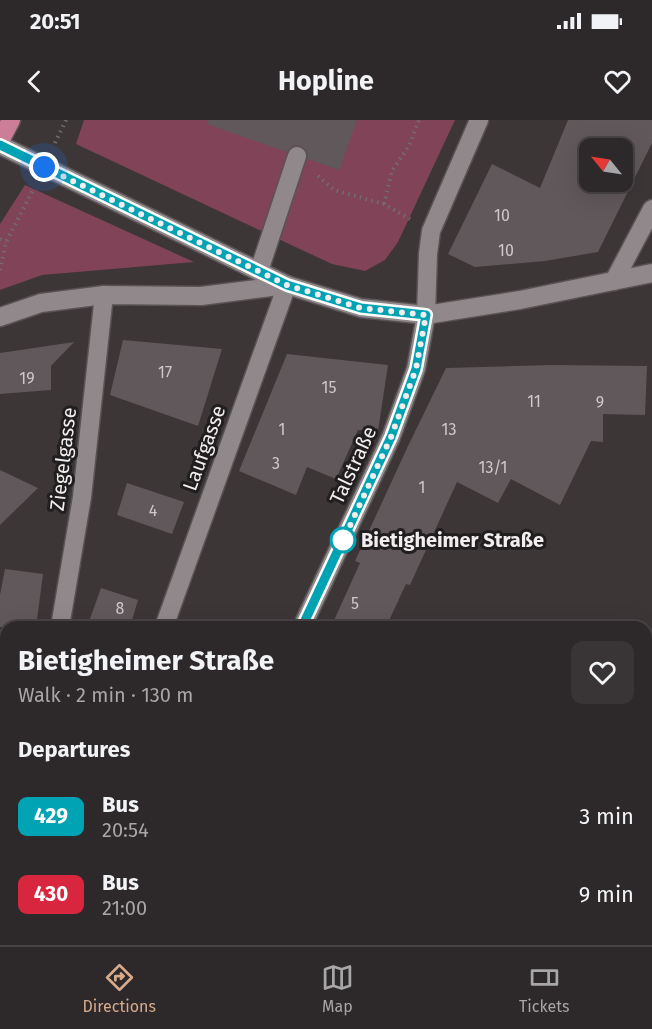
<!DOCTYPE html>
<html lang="en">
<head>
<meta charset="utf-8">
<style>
	body { margin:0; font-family:"Fira Sans",sans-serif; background:#393435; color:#f1f3f6; height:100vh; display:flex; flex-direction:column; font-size:22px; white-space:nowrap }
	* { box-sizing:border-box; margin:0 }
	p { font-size:20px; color:#a7a6a8 }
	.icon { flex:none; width:33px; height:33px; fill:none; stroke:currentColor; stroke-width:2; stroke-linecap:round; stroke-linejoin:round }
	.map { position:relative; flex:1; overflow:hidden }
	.panel { position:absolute; left:0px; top:501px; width:652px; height:324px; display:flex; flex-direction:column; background:#2d2829; border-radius:18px 18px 0 0; box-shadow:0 6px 24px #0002,0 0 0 2px #484446 }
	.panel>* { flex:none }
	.badge { padding:0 12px; border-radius:9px; font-size:21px; line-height:39px }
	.needle { width:39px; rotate:300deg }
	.buttons { position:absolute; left:579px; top:18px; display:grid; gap:12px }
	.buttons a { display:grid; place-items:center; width:54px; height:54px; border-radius:12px; background:#2d2829; box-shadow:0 6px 24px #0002,0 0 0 2px #484446; font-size:30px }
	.you { position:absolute; width:30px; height:30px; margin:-15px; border:4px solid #fff; border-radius:50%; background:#1a73e8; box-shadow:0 0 0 9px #1a73e833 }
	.map>.badge { position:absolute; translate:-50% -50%; box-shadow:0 0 0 3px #fff }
	h2 { padding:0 18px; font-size:22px; line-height:54px }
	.round { display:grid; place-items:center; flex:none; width:63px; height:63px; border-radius:12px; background:#393435 }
	.summary { display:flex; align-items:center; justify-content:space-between; height:102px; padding:0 18px }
	h1 { font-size:28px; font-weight:700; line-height:45px }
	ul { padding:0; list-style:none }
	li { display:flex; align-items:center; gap:18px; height:78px; padding:0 18px }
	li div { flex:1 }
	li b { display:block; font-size:22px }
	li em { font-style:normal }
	li .badge { min-width:66px; font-weight:700; text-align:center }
	.status { display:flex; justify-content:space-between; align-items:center; height:42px; padding:0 30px; background:#2d2829; direction:ltr }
	.status svg { height:16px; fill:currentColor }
	header { display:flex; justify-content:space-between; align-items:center; height:78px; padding:0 18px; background:#2d2829; font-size:27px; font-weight:700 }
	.tabs { display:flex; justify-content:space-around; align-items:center; height:84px; border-top:2px solid #484446; background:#2d2829; font-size:16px; color:#a7a6a8 }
	.tabs a { display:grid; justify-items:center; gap:3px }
	.tabs .active { color:#d6ab8b }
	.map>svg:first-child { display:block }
	.green { fill:#804357 }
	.building { fill:#60585a; fill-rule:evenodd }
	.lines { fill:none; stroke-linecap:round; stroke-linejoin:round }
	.minor-casing { stroke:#595355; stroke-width:21 }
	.major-casing { stroke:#595355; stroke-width:21 }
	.path { stroke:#736d6e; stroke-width:4; stroke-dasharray:1.5 4.5; stroke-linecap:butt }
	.minor { stroke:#90888a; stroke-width:18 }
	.major { stroke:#cc7d98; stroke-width:18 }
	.line-casing { stroke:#fff; stroke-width:14 }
	.line { stroke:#00a3b4; stroke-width:9 }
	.walk { stroke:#f2edee; stroke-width:6; stroke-dasharray:0 10.8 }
	.stop-dot { fill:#fff; stroke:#00a3b4; stroke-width:3 }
	.labels { text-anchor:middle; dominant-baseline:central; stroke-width:6; stroke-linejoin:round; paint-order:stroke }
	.number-label { font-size:16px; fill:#cec8c9 }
	.street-label { font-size:20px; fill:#f2edee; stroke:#211e1f }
	.stop-label { font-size:20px; font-weight:bold; fill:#f2edee; stroke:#211e1f; text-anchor:start }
</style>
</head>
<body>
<div class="status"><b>20:51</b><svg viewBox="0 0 49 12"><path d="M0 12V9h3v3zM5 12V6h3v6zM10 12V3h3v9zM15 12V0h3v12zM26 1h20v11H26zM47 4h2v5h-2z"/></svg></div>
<header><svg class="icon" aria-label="back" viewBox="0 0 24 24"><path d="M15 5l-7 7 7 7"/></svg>Hopline<svg class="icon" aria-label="heart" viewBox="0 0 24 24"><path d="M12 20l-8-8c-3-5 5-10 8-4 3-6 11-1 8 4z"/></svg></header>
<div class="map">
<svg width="652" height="825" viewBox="0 0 652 825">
	<rect width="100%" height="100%" fill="#3c3637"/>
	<g class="green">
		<path d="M84,0H455L398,122L385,140L365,151L332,144L304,131L76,24Z"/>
		<path d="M25,65L194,142L42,155L0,170V104Z"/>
	</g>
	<g class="building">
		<path d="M208,0H357L339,50L308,39V33L301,26L294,25L287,32L207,4Z"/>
		<path d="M568,0H652V23L598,132L545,141L475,147L448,134L492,44L540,68ZM590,28H622V62H590Z"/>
		<path d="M123,220L222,229L198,306L110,275Z"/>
		<path d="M74,222L51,246V270L0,274V233Z"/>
		<path d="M287,234L388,245L378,311L358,310L336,359L307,347L296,375L239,351Z"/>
		<path d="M553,245L647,246L645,295L603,294V322L591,321L560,385L511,359L498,383L457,362L410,465L406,464L386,507H331L360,443L355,441L408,326L446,248Z"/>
		<path d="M0,350L38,368L0,405Z"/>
		<path d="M127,363L184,382L172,414L117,395Z"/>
		<path d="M5,449L43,454L36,507H0V475Z"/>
		<path d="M101,468L138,480L130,507H87Z"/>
	</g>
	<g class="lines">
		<g class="minor-casing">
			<g id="minor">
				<path d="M0,25L287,165L361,188L426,195L520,180L652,153"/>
				<path d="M259,151L297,36"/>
				<path d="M614,161L652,89"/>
				<path d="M0,197L41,183L104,175L201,176L287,165"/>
				<path d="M60,507L82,377L104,175"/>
				<path d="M164,507L287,165"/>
				<path d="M302,507L391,317L416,249L426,195L428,134L431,111L479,0"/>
				<path d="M646,808L652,800"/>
				<path d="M155,825L157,819"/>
				<path d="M634,825L638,819"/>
			</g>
		</g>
		<g class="major-casing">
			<path id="major" d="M0,21L11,0"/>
		</g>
		<g class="path">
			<path d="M55,23L66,0"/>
			<path d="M318,56L334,70L384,84L410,99"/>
			<path d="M384,84L392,51L409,26L419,0"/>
			<path d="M0,119L6,122"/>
			<path d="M0,150L6,122L34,68"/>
		</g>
		<use href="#minor" class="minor"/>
		<use href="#major" class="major"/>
	</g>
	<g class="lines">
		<g class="line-casing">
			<path id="line" d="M0,25L287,165L361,188L426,195L416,249L391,317L302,507"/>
		</g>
		<use href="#line" class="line"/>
		<path class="walk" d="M44,47L287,165L361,188L426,195L416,249L391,317L342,423L343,420"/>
	</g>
	<circle class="stop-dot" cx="343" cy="420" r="12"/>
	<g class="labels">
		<g class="number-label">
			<text x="502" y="95">10</text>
			<text x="506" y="130">10</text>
			<text x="165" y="252">17</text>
			<text x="27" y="258">19</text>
			<text x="329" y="267">15</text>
			<text x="534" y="281">11</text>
			<text x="600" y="282">9</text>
			<text x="282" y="309">1</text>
			<text x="449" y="309">13</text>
			<text x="276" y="343">3</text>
			<text x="493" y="347">13/1</text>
			<text x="422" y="367">1</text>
			<text x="153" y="390">4</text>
			<text x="355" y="483">5</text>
			<text x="120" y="488">8</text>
		</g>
		<g class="street-label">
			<text transform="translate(204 328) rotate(-70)">Laufgasse</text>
			<text transform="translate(63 339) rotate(-83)">Ziegelgasse</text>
			<text transform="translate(353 345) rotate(-65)">Talstraße</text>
		</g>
		<g class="stop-label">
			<text x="361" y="420">Bietigheimer Straße</text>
		</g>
	</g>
</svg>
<div class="buttons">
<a><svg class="needle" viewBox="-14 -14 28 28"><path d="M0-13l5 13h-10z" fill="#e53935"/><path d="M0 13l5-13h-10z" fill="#a7a6a8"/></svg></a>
</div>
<div class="you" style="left:44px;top:47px"></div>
<section class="panel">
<div class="summary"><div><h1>Bietigheimer Straße</h1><p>Walk · 2 min · 130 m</p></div><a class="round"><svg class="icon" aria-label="heart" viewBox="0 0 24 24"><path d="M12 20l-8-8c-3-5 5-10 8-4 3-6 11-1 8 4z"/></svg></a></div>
<h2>Departures</h2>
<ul>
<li><span class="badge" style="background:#00a3b4;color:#fff">429</span><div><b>Bus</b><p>20:54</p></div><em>3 min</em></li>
<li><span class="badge" style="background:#d7263d;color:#fff">430</span><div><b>Bus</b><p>21:00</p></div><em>9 min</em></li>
</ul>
</section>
</div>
<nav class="tabs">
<a class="active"><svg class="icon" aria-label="directions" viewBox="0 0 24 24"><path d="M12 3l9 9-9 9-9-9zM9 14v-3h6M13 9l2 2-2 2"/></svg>Directions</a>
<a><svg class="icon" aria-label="map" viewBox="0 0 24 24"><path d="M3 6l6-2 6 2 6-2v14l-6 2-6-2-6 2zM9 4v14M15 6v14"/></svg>Map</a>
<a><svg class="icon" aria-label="tickets" viewBox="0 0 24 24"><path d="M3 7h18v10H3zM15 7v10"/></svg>Tickets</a>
</nav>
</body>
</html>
